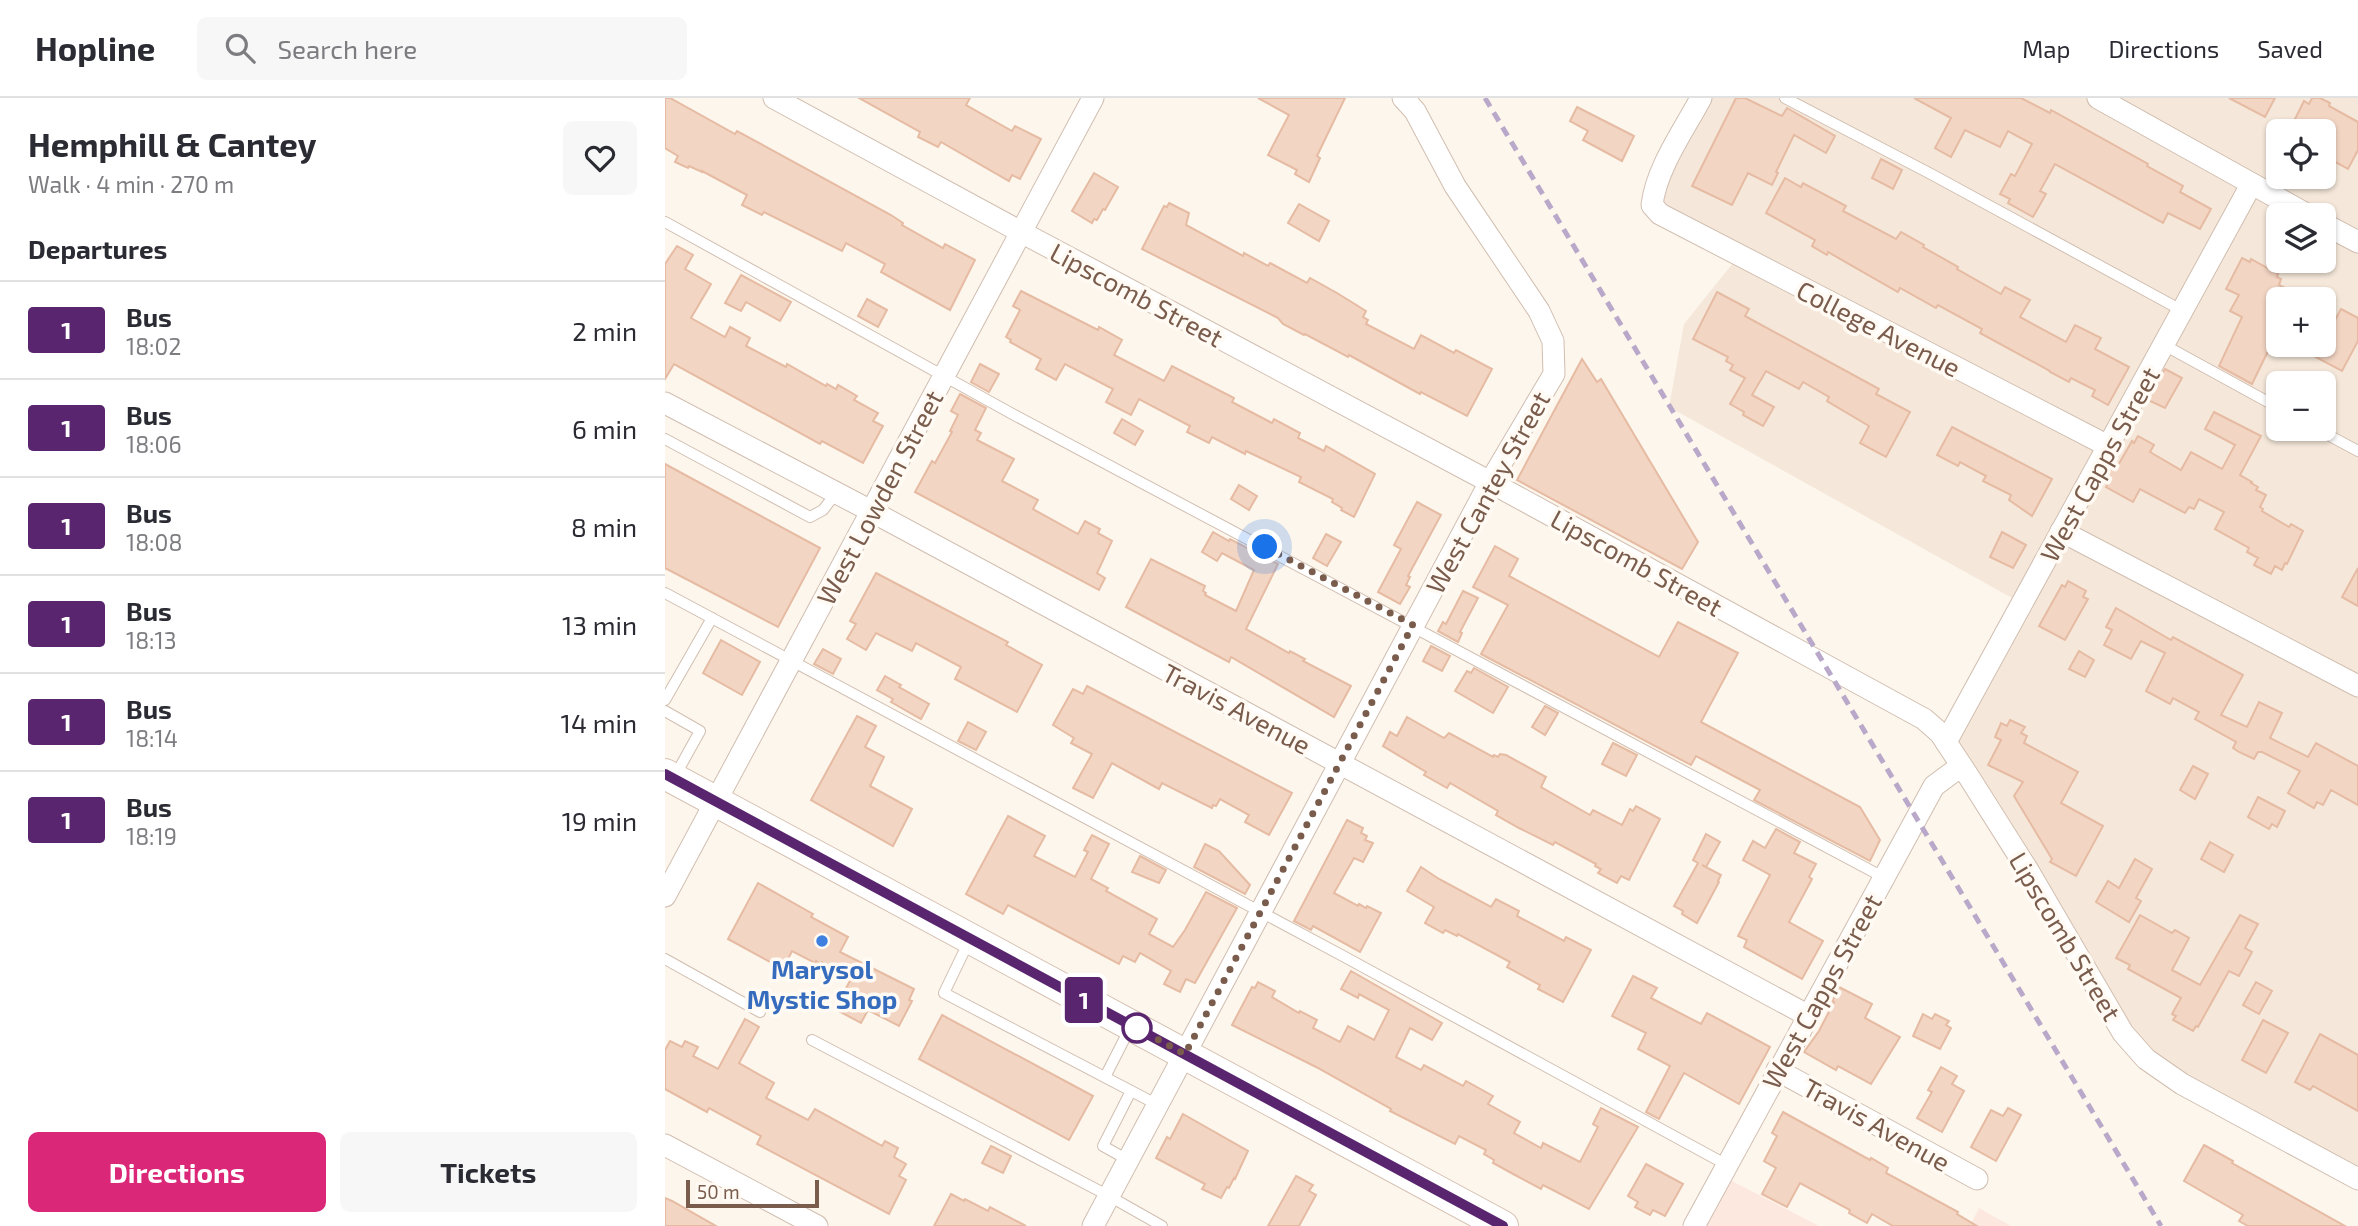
<!DOCTYPE html>
<html lang="en">
<head>
<meta charset="utf-8">
<style>
	body { margin:0; font-family:"Exo 2",sans-serif; background:#f7f7f7; color:#2b2b33; height:100vh; display:flex; flex-direction:column; font-size:26px; white-space:nowrap }
	* { box-sizing:border-box; margin:0 }
	p { font-size:23px; color:#7c7c81 }
	.icon { flex:none; width:38px; height:38px; fill:none; stroke:currentColor; stroke-width:2; stroke-linecap:round; stroke-linejoin:round }
	.map { position:relative; flex:1; overflow:hidden }
	.details { display:flex; flex-direction:column; background:#fff; width:665px }
	.details>* { flex:none }
	.badge { padding:0 14px; border-radius:5px; font-size:24px; line-height:46px }
	.tools { position:absolute; left:1601px; top:21px; display:grid; gap:14px }
	.tools a { display:grid; place-items:center; width:70px; height:70px; border-radius:10px; background:#fff; box-shadow:0 2px 5px #0004; font-size:35px }
	.scale { position:absolute; left:21px; bottom:18px; width:133px; box-sizing:border-box; padding-left:7px; border:4px solid #7a5c4d; border-top:0; font-size:19px; line-height:24px; white-space:nowrap; color:#7a5c4d; -webkit-text-stroke:5px #fffaf3; paint-order:stroke }
	.you { position:absolute; width:35px; height:35px; margin:-18px; border:5px solid #fff; border-radius:50%; background:#1a73e8; box-shadow:0 0 0 10px #1a73e833 }
	.map>.badge { position:absolute; translate:-50% -50%; box-shadow:0 0 0 4px #fff }
	h2 { padding:0 28px; font-size:26px; line-height:63px }
	.round { display:grid; place-items:center; flex:none; width:74px; height:74px; border-radius:10px; background:#f7f7f7 }
	.headline { display:flex; align-items:center; justify-content:space-between; height:119px; padding:0 28px }
	h1 { font-size:33px; font-weight:700; line-height:52px }
	.cta { display:flex; gap:14px; margin-top:auto; padding:14px 28px }
	.cta a { flex:1; height:80px; border-radius:10px; background:#db2777; color:#fff; font-size:28px; font-weight:700; line-height:80px; text-align:center }
	.cta a+a { background:#f7f7f7; color:#2b2b33 }
	ul { padding:0; list-style:none }
	li { display:flex; align-items:center; gap:21px; height:98px; padding:0 28px; border-top:2px solid #e1e1e2 }
	li div { flex:1 }
	li b { display:block; font-size:26px }
	li em { font-style:normal }
	li .badge { min-width:77px; font-weight:700; text-align:center }
	header { display:flex; align-items:center; gap:42px; box-sizing:border-box; height:98px; padding:0 35px; background:#fff; border-bottom:2px solid #e1e1e2 }
	header strong { font-size:33px }
	nav { display:flex; gap:38px; margin-inline-start:auto; font-size:24px }
	.search { width:490px; height:63px; background:#f7f7f7; display:flex; align-items:center; gap:18px; box-sizing:border-box; padding:0 24px; border-radius:10px; color:#7c7c81; font-size:26px }
	main { display:flex; flex:1; min-height:0 }
	.map>svg:first-child { display:block }
	.residential { fill:#f5e8da; fill-rule:evenodd }
	.commercial { fill:#fde8e0 }
	.building { fill:#f3d5c3; stroke:#e6bba3; stroke-width:2 }
	.lines { fill:none; stroke-linecap:round; stroke-linejoin:round }
	.lane-casing { stroke:#d1beb0; stroke-width:12 }
	.street-casing { stroke:#d1beb0; stroke-width:23 }
	.secondary-casing { stroke:#d6c0b0; stroke-width:32 }
	.lane { stroke:#fff; stroke-width:10 }
	.street { stroke:#fff; stroke-width:21 }
	.secondary { stroke:#fff; stroke-width:30 }
	.rail { stroke:#b9a8c9; stroke-width:5; stroke-dasharray:10 7; stroke-linecap:butt }
	.line-casing { stroke:#fff; stroke-width:16 }
	.line { stroke:#5a256f; stroke-width:10 }
	.walk { stroke:#7a5c4d; stroke-width:7; stroke-dasharray:0 12.6 }
	.shop-dot { fill:#3f7fe0; stroke:#fffaf3; stroke-width:2.5 }
	.stop-dot { fill:#fff; stroke:#5a256f; stroke-width:3.5 }
	.labels { text-anchor:middle; dominant-baseline:central; stroke-width:7; stroke-linejoin:round; paint-order:stroke }
	.street-label { font-size:26px; fill:#7a5c4d; stroke:#fffaf3 }
	.shop-label { font-size:26px; font-weight:bold; fill:#366cbe; stroke:#fffaf3 }
</style>
</head>
<body>
<header>
<strong>Hopline</strong>
<div class="search"><svg class="icon" aria-label="search" viewBox="0 0 24 24"><circle cx="10" cy="10" r="6"/><path d="M15 15l6 6"/></svg>Search here</div>
<nav><a>Map</a><a>Directions</a><a>Saved</a></nav>
</header>
<main>
<section class="details">
<div class="headline"><div><h1>Hemphill &amp; Cantey</h1><p>Walk · 4 min · 270 m</p></div><a class="round"><svg class="icon" aria-label="heart" viewBox="0 0 24 24"><path d="M12 20l-8-8c-3-5 5-10 8-4 3-6 11-1 8 4z"/></svg></a></div>
<h2>Departures</h2>
<ul>
<li><span class="badge" style="background:#5a256f;color:#fff">1</span><div><b>Bus</b><p>18:02</p></div><em>2 min</em></li>
<li><span class="badge" style="background:#5a256f;color:#fff">1</span><div><b>Bus</b><p>18:06</p></div><em>6 min</em></li>
<li><span class="badge" style="background:#5a256f;color:#fff">1</span><div><b>Bus</b><p>18:08</p></div><em>8 min</em></li>
<li><span class="badge" style="background:#5a256f;color:#fff">1</span><div><b>Bus</b><p>18:13</p></div><em>13 min</em></li>
<li><span class="badge" style="background:#5a256f;color:#fff">1</span><div><b>Bus</b><p>18:14</p></div><em>14 min</em></li>
<li><span class="badge" style="background:#5a256f;color:#fff">1</span><div><b>Bus</b><p>18:19</p></div><em>19 min</em></li>
</ul>
<div class="cta"><a>Directions</a><a>Tickets</a></div>
</section>
<div class="map">
<svg width="1693" height="1128" viewBox="0 0 1693 1128">
	<rect width="100%" height="100%" fill="#fdf6ec"/>
	<path class="residential" d="M1044,0H1693V1078L1481,961L1275,635L1356,505L1004,309L1019,226L1068,165L987,107ZM1614,33H1659V79H1614ZM1614,117H1659V163H1614ZM1614,201H1659V247H1614ZM1614,285H1659V331H1614Z"/>
	<g class="commercial">
		<path d="M1065,1082L1154,1128H1040Z"/>
		<path d="M1314,1110L1346,1128H1305Z"/>
	</g>
	<g class="building">
		<path d="M0,0H5L70,36L72,33L226,117L238,125L237,127L278,150L280,146L310,162L285,212L216,174L220,166L181,145L177,153L99,114L97,117L77,107L82,97L37,73V74L24,68L23,70L10,64L13,58L0,50Z"/>
		<path d="M194,0H305L301,7L347,33L350,28L376,41L355,81L347,77L344,83L276,44L273,49L253,39L255,34Z"/>
		<path d="M593,0H680L652,58L655,60L644,84L630,76L632,72L603,57L624,17Z"/>
		<path d="M1071,0H1080L1117,18L1122,10L1170,38L1161,55L1129,37L1111,74L1113,75L1107,87L1083,75L1067,107L1027,88Z"/>
		<path d="M1249,0H1356L1385,15L1386,12L1483,66L1482,68L1518,88L1515,94L1546,111L1535,131L1503,115L1498,125L1390,66L1375,93L1381,96L1368,119L1343,105L1345,101L1335,96L1346,76L1350,78L1367,46L1343,33L1335,49L1300,32L1286,59L1270,50L1286,20Z"/>
		<path d="M1564,0H1610L1600,19Z"/>
		<path d="M1647,0H1655L1665,5L1664,8L1693,24V52L1683,71L1659,58V33H1624L1639,3L1644,6Z"/>
		<path d="M912,9L969,38L957,63L918,42L923,33L905,23Z"/>
		<path d="M1216,61L1237,72L1228,91L1207,80Z"/>
		<path d="M429,75L453,89L440,112L438,111L432,122L429,121L427,125L407,113Z"/>
		<path d="M1120,80L1136,89L1138,85L1181,108L1178,113L1231,141L1236,134L1259,147L1258,149L1293,169L1292,171L1336,196L1340,189L1365,202L1355,219L1401,244L1410,227L1436,240L1430,251L1464,269L1443,307L1427,298L1430,292L1406,280L1404,284L1385,274V273L1315,235L1317,231L1273,207L1271,210L1235,190L1233,194L1163,154L1162,157L1147,148L1150,142L1101,115Z"/>
		<path d="M504,105L524,115L521,127L578,158L579,155L603,168L605,165L642,185L645,180L672,195L701,213L698,219L703,222L701,226L749,251L756,237L789,255L791,252L827,271L802,318L756,294L755,296L684,257L683,259L640,236L639,237L618,226L613,220L477,151L499,108L502,109Z"/>
		<path d="M634,106L664,123L654,143L623,125Z"/>
		<path d="M12,148L28,157L20,171L46,186L26,220L60,239L65,229L85,240L81,248L121,269L122,266L161,288L162,286L171,291L173,287L192,298L189,302L213,315L208,323L218,328L198,365L157,343L155,346L9,266L0,281V166Z"/>
		<path d="M1577,160L1585,164L1586,161L1613,176L1612,179L1616,181L1614,187L1641,201H1614V254L1605,249L1587,286L1554,268L1577,219L1565,213L1574,197L1561,191Z"/>
		<path d="M76,177L126,204L115,223L81,204L76,213L60,205Z"/>
		<path d="M356,193L433,232L434,229L457,242L449,257L499,283L507,268L569,300L567,304L607,325L609,321L635,335L633,340L659,353L661,348L710,376L689,419L676,412L677,410L667,404L668,401L634,384L636,379L581,353L580,356L547,339L544,345L522,334L525,328L474,301L466,317L441,304L448,291L400,266L391,282L371,271L376,261L345,244L346,242L341,239L355,212L348,208Z"/>
		<path d="M1052,194L1084,211L1080,218L1214,291L1211,296L1245,314L1221,359L1195,345L1204,328L1162,303L1164,299L1138,284L1134,291L1101,273L1087,297L1109,309L1098,328L1078,317L1079,314L1065,306L1080,280L1065,272L1068,267L1061,263L1063,259L1028,241Z"/>
		<path d="M202,201L222,212L213,229L193,218Z"/>
		<path d="M1676,211L1693,220V243L1677,273L1628,247H1659V242Z"/>
		<path d="M917,261L932,284L936,281L1033,444L1017,471L852,382Z"/>
		<path d="M315,266L334,276L324,294L306,284Z"/>
		<path d="M1500,271L1517,280L1500,310L1483,302Z"/>
		<path d="M295,296L321,310L310,332L316,335L312,342L349,361L337,383L373,402L368,411L413,436L420,423L435,431L433,435L447,443L432,475L440,480L434,492L250,394L267,363L270,365L287,334L285,333L293,317L286,313Z"/>
		<path d="M1549,314L1596,338L1575,377L1587,384L1586,385L1593,389L1591,392L1601,397L1595,409L1598,411L1597,413L1624,429L1626,426L1638,433L1622,466L1620,465L1617,472L1610,468L1606,476L1589,467L1593,460L1582,454L1584,450L1550,431L1559,414L1534,401L1529,411L1524,409L1520,415L1475,391L1468,404L1441,389L1445,382L1441,379L1448,367L1452,369L1467,343L1469,345L1473,338L1489,347L1485,354L1516,372L1526,354L1557,371L1570,347L1540,331Z"/>
		<path d="M457,321L478,333L470,347L449,335Z"/>
		<path d="M1287,329L1387,381L1367,418L1344,402L1346,397L1318,383L1321,378L1295,364L1293,368L1272,357Z"/>
		<path d="M0,366L155,450L113,529L0,470Z"/>
		<path d="M574,387L592,398L584,412L566,401Z"/>
		<path d="M752,404L776,417L743,478L745,479L741,487L745,489L735,506L713,494L736,451L729,447Z"/>
		<path d="M548,434L564,443L565,441L613,466L581,531L624,555L625,553L640,561L638,563L686,588L669,619L566,559L564,564L461,509L486,461L540,488L538,493L541,495L540,497L571,513L589,472L557,455L552,463L537,454Z"/>
		<path d="M1337,434L1361,447L1348,470L1325,459Z"/>
		<path d="M661,436L676,444L662,468L648,460Z"/>
		<path d="M830,448L853,461L844,478L994,559L1013,524L1073,555L1036,624L1195,709L1215,742L1205,763L1089,702L1095,692L1031,658L1026,667L816,556L843,507L808,489Z"/>
		<path d="M1693,470V508L1677,499Z"/>
		<path d="M211,475L343,544L341,547L377,567L352,614L290,581L296,569L251,545L247,553L211,535L201,552L182,541L191,526L185,523Z"/>
		<path d="M1403,483L1421,493L1418,499L1423,501L1400,542L1374,528L1397,487L1400,489Z"/>
		<path d="M798,493L813,500L795,534L797,535L793,544L773,533L778,524L781,526Z"/>
		<path d="M1451,510L1506,542L1508,539L1578,577L1556,617L1582,629L1594,604L1617,615L1605,640L1643,659L1651,645L1693,668V707L1666,692L1658,707L1652,704L1649,710L1623,695L1635,673L1597,654H1593L1589,661L1574,654L1568,650L1571,644L1530,621L1534,614L1508,600L1505,606L1481,593L1500,555L1476,543L1466,561L1439,547L1447,532L1441,529Z"/>
		<path d="M56,542L95,564L77,597L38,575Z"/>
		<path d="M766,548L785,558L777,573L758,563Z"/>
		<path d="M158,551L176,561L168,576L149,566Z"/>
		<path d="M1414,553L1429,562L1420,579L1404,571Z"/>
		<path d="M809,570L843,589L828,615L790,593L802,573L806,575Z"/>
		<path d="M220,578L236,587L234,589L264,606L256,621L226,604L228,601L212,592Z"/>
		<path d="M422,588L627,695L604,737L580,724L584,717L555,701L551,708L548,707L547,710L497,685L494,691L447,665L428,700L408,690L427,656L406,645L409,640L388,627L408,591L418,596Z"/>
		<path d="M880,608L893,615L880,637L867,629Z"/>
		<path d="M192,618L211,628L200,649L219,659L205,688L247,711L228,748L146,702Z"/>
		<path d="M742,619L779,640L784,635L828,659L829,657L833,659L835,656L841,657L881,679L876,689L925,717L928,712L957,727L965,711L968,713L971,708L995,721L964,782L956,778L952,785L933,775L936,771L930,768L931,766L890,744L888,747L854,730L831,717L833,713L785,685L782,690L759,677L761,674L718,648L725,634L732,638Z"/>
		<path d="M1345,622L1360,629L1356,635L1362,638L1359,645L1413,674L1396,705L1438,728L1411,778L1385,764L1387,761L1349,698L1358,684L1323,667L1336,642L1330,639L1336,625L1342,628Z"/>
		<path d="M303,624L321,634L311,652L293,643Z"/>
		<path d="M948,645L972,657L961,678L937,666Z"/>
		<path d="M1528,668L1543,676L1530,701L1515,692Z"/>
		<path d="M1593,699L1620,713L1612,729L1607,726L1604,731L1583,719Z"/>
		<path d="M343,718L380,738L369,758L410,779L423,754L419,752L427,737L444,746L426,781L443,790L441,793L492,821L484,836L508,849L520,832L541,794L572,810L530,885L521,881L515,894L499,886L506,873L475,855L470,864L458,858L454,866L343,807L338,816L301,796Z"/>
		<path d="M682,722L698,730L696,735L702,738L700,742L708,745L698,764L689,760L669,795L693,808L694,806L701,810L702,808L716,815L695,854L648,828L646,832L629,823Z"/>
		<path d="M1111,731L1135,744L1129,755L1151,766L1144,779L1147,781L1124,824L1158,843L1137,881L1079,849L1082,842L1073,838L1105,777L1078,762L1088,743L1100,750Z"/>
		<path d="M1041,736L1055,744L1041,769L1037,767L1056,777L1053,783L1054,784L1032,825L1017,816L1018,813L1009,808L1033,765L1028,762Z"/>
		<path d="M1545,744L1568,757L1559,774L1536,761Z"/>
		<path d="M540,746L554,753L585,787L580,796L529,769Z"/>
		<path d="M475,758L501,772L494,785L467,774Z"/>
		<path d="M1470,761L1487,771L1471,800L1476,803L1464,824L1431,804L1443,783L1454,790Z"/>
		<path d="M756,769L774,781L826,809L831,801L854,813L852,818L899,843L901,839L926,852L898,904L873,891L875,887L842,869L845,864L793,836L792,838L780,832L778,835L760,825L769,809L742,793Z"/>
		<path d="M93,785L148,816L146,819L183,839L175,854L249,891L244,902L247,903L234,928L203,912L196,925L170,911L187,879L157,864L156,866L151,863L150,865L127,853L118,871L63,841Z"/>
		<path d="M1475,817L1507,835L1510,832L1524,840L1507,872L1535,887L1575,817L1593,826L1580,850L1587,854L1574,878L1564,873L1533,929L1531,928L1528,933L1508,922L1511,918L1507,916L1516,900L1463,871L1465,867L1451,860Z"/>
		<path d="M686,873L777,925L767,942L745,930L731,959L756,972L759,967L798,988L801,983L828,998L823,1006L855,1024L849,1035L876,1050L878,1045L915,1064L933,1029L928,1026L936,1010L973,1029L924,1111L886,1091L878,1087L876,1091L850,1077L828,1065L829,1062L819,1056L821,1052L794,1038L790,1046L725,1013L726,1011L651,969L567,927L587,889L590,890L593,884L610,893L607,899L634,915L635,913L652,922L648,930L675,944L683,928L709,942L724,912L694,896L693,900L676,891Z"/>
		<path d="M968,878L992,890L986,900L1036,926L1042,915L1105,949L1074,1006L1019,975L994,1021L981,1014L1005,968L973,951L981,935L947,918Z"/>
		<path d="M1591,884L1607,893L1594,916L1578,907Z"/>
		<path d="M1174,889L1207,906L1200,920L1235,939L1206,986L1173,968L1171,972L1139,954L1154,933L1169,904L1167,903Z"/>
		<path d="M1258,916L1267,921L1270,916L1284,923L1281,927L1286,930L1275,951L1248,938Z"/>
		<path d="M277,917L428,998L404,1042L254,961Z"/>
		<path d="M80,921L94,929L74,965L109,985L101,1000L143,1022L150,1011L217,1048L220,1043L233,1050L229,1059L241,1066L234,1078L241,1082L224,1116L92,1046L96,1038L44,1010L42,1014L0,991V952L5,943L17,949L20,943L33,949L28,958L53,971Z"/>
		<path d="M1598,922L1623,935L1601,975L1577,962Z"/>
		<path d="M1655,936L1693,957V1013L1648,988L1645,992L1630,984Z"/>
		<path d="M1276,969L1292,978L1287,986L1299,993L1277,1034L1252,1020L1267,994L1263,992Z"/>
		<path d="M1343,1010L1356,1017L1331,1063L1306,1049L1326,1012L1338,1018Z"/>
		<path d="M1118,1014L1205,1062L1206,1060L1223,1070L1221,1075L1293,1114L1292,1116L1312,1128H1228L1207,1116L1202,1125L1184,1115L1185,1112L1135,1085L1122,1109L1097,1096L1111,1070L1099,1063L1112,1038L1107,1035Z"/>
		<path d="M518,1016L583,1053L570,1081L569,1080L564,1090L562,1089L556,1100L537,1091L540,1086L491,1060L502,1039L505,1041Z"/>
		<path d="M1539,1047L1568,1063L1567,1065L1680,1128H1583L1574,1123L1578,1117L1519,1083Z"/>
		<path d="M326,1048L346,1058L338,1075L317,1065Z"/>
		<path d="M981,1066L1018,1086L1000,1118L988,1112L985,1117L970,1109L973,1104L963,1098Z"/>
		<path d="M631,1078L648,1087L644,1093L651,1097L634,1128H603Z"/>
		<path d="M286,1096L299,1103L300,1101L323,1113L325,1109L361,1128H269Z"/>
		<path d="M0,1100L7,1103L51,1128H0Z"/>
	</g>
	<g class="lines">
		<g class="lane-casing">
			<g id="lane">
				<path d="M1120,0L1266,76L1518,213"/>
				<path d="M0,124L353,319L1218,779"/>
				<path d="M1499,247L1614,310"/>
				<path d="M1652,331L1693,353"/>
				<path d="M0,341L145,419L158,412L171,395"/>
				<path d="M0,495L678,858L1062,1067"/>
				<path d="M0,602L47,520"/>
				<path d="M0,613L35,633L10,678"/>
				<path d="M304,843L279,895L493,1007"/>
				<path d="M0,861L95,914"/>
				<path d="M147,942L444,1098L497,1128"/>
				<path d="M440,979L465,930"/>
				<path d="M463,1062L438,1048L466,993"/>
			</g>
		</g>
		<g class="street-casing">
			<g id="street">
				<path d="M109,0L356,134L825,384L1259,621L1275,635L1304,679L1364,774L1458,935L1481,961L1517,986L1693,1081"/>
				<path d="M1036,0C1019,32 991,71 987,107L995,116L1445,349"/>
				<path d="M1433,0L1643,117"/>
				<path d="M1659,126L1693,144"/>
				<path d="M0,305L206,413L1142,917"/>
				<path d="M1396,433L1693,588"/>
				<path d="M1281,644L1586,87"/>
				<path d="M0,798L428,0"/>
				<path d="M1112,972L1312,1081"/>
				<path d="M0,1047L152,1128"/>
				<path d="M428,1128L825,384L889,276L888,243L874,213L790,88L750,13L738,0"/>
				<path d="M1029,1128L1269,688L1296,668"/>
			</g>
		</g>
		<g class="secondary-casing">
			<path id="secondary" d="M0,676L838,1128"/>
		</g>
		<use href="#lane" class="lane"/>
		<use href="#street" class="street"/>
		<use href="#secondary" class="secondary"/>
		<path class="rail" d="M820,0L1496,1128"/>
	</g>
	<g class="lines">
		<g class="line-casing">
			<path id="line" d="M0,676L838,1128"/>
		</g>
		<use href="#line" class="line"/>
		<path class="walk" d="M472,930L466,927L520,956L748,527L600,449"/>
	</g>
	<circle class="shop-dot" cx="157" cy="843" r="7"/>
	<circle class="stop-dot" cx="472" cy="930" r="14"/>
	<g class="labels">
		<g class="street-label">
			<text transform="translate(472 196) rotate(28)">Lipscomb Street</text>
			<text transform="translate(1214 230) rotate(27)">College Avenue</text>
			<text transform="translate(1434 366) rotate(-61)">West Capps Street</text>
			<text transform="translate(822 394) rotate(-61)">West Cantey Street</text>
			<text transform="translate(214 399) rotate(-62)">West Lowden Street</text>
			<text transform="translate(972 464) rotate(29)">Lipscomb Street</text>
			<text transform="translate(572 610) rotate(28)">Travis Avenue</text>
			<text transform="translate(1401 838) rotate(59)">Lipscomb Street</text>
			<text transform="translate(1156 893) rotate(-61)">West Capps Street</text>
			<text transform="translate(1212 1026) rotate(29)">Travis Avenue</text>
		</g>
		<g class="shop-label">
			<text x="157" y="870">Marysol<tspan x="157" dy="30">Mystic Shop</tspan></text>
		</g>
	</g>
</svg>
<div class="tools">
<a><svg class="icon" aria-label="locate" viewBox="0 0 24 24"><circle cx="12" cy="12" r="6"/><path d="M12 2v4M12 18v4M2 12h4M18 12h4"/></svg></a>
<a><svg class="icon" aria-label="layers" viewBox="0 0 24 24"><path d="M12 4l9 5-9 5-9-5zM3 14l9 5 9-5"/></svg></a>
<a>+</a>
<a>−</a>
</div>
<div class="scale">50 m</div>
<div class="you" style="left:600px;top:449px"></div>
<b class="badge" style="left:419px;top:902px;background:#5a256f;color:#fff">1</b>
</div>
</main>
</body>
</html>
